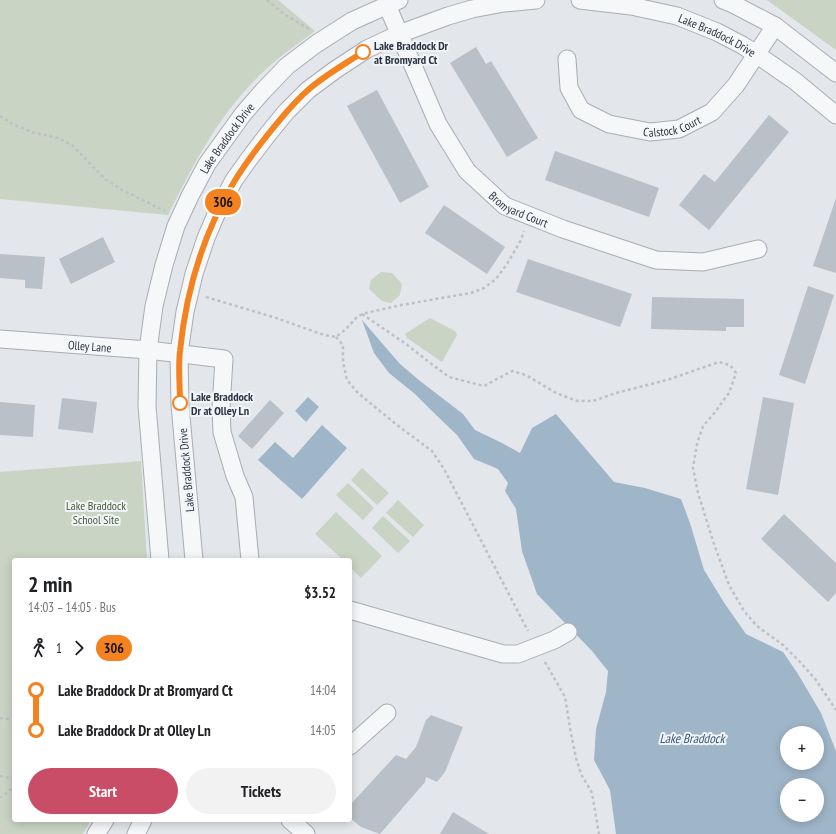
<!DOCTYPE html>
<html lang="en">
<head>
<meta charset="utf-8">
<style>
	body { margin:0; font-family:"PT Sans Narrow",sans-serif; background:#f2f2f2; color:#202124; height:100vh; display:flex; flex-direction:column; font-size:15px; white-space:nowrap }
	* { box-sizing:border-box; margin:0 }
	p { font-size:13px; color:#757577 }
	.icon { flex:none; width:22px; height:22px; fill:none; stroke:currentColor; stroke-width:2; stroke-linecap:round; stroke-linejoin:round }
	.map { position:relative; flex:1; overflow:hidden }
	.details { position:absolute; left:12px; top:558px; width:340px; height:264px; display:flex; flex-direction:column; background:#fff; border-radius:4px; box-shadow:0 2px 10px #0003 }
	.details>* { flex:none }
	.badge { padding:0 8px; border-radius:13px; font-size:14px; line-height:26px }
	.tools { position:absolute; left:780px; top:726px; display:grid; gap:8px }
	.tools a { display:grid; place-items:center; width:44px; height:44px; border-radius:50%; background:#fff; box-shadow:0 2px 10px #0003; font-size:20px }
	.map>.badge { position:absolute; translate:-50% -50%; box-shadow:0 0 0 2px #fff }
	.legs { display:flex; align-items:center; gap:6px; height:44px; padding:0 16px; font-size:13px }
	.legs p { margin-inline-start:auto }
	.summary { display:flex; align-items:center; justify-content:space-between; height:68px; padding:0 16px }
	h1 { font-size:22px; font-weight:800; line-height:30px }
	.primary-button { display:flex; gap:8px; margin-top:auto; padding:8px 16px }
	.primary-button a { flex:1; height:46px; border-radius:24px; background:#ca4d68; color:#fff; font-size:16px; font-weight:800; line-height:46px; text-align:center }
	.primary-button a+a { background:#f2f2f2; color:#202124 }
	ul { padding:0 16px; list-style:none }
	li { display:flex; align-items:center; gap:14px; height:40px; font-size:15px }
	li i { display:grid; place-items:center; width:6px; height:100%; margin:0 5px; background:currentColor }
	li i::after { content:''; width:10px; height:10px; margin:-5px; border:3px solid; border-radius:50%; background:#fff }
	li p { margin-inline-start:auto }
	li:first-child i { background:linear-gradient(#0000 50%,currentColor 0) }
	li:last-child i { background:linear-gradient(currentColor 50%,#0000 0) }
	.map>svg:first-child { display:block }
	.green { fill:#c9d4c4 }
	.water { fill:#9fb6c9; fill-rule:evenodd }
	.building { fill:#bac0c7 }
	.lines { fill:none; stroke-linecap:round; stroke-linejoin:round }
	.minor-casing { stroke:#a8adb4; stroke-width:19 }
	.path { stroke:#bcc1c6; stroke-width:2.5; stroke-dasharray:3 3; stroke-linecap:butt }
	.minor { stroke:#f5f7f9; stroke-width:17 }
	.line-1-casing { stroke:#fff; stroke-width:9 }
	.line-1 { stroke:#f58220; stroke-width:6 }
	.stop-1-dot { fill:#fff; stroke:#f58220; stroke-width:2 }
	.labels { text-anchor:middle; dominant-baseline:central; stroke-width:4; stroke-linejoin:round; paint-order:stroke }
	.street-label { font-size:12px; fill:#2b3542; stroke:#f2f5f8 }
	.stop-label { font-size:12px; font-weight:bold; fill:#2b3542; stroke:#f2f5f8; text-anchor:start }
	.park-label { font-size:12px; fill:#425d39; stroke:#f2f5f8 }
	.water-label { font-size:13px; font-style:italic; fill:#365775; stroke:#f2f5f8 }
</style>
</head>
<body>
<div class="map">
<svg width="836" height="834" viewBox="0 0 836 834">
	<rect width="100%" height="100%" fill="#e3e6ea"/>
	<g class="green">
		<path d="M0,0H278L315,31C296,45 277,58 260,75C219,114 193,165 168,215L0,199Z"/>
		<path d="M767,0H836V50Z"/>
		<path d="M381,272L392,273L402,284L400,295L391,303L382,301L369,289L371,280Z"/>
		<path d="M430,318L455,331L457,335L442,362L407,338L405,334Z"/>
		<path d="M141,461L147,560H14V820H91L83,834H0V472Z"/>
		<path d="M362,468L389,493L377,505L351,480Z"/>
		<path d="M348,483L374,508L363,520L336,495Z"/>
		<path d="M398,500L424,525L413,537L386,513Z"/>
		<path d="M336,512L382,556L361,578L350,567V560H343L315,534Z"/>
		<path d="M383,516L410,541L398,553L372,528Z"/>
	</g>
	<g class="water">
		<path d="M362,320L400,364L420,381L463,414L475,430L502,443L520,453L532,428L556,414L614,482L645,488L681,499L690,523L704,570L725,604L746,634L783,652L798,674L821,713L836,751V834H616L610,790L594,760L596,729L606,692L608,671L592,651L537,594L522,551L516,509L505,491L508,483L498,469L474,459L457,435L433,412L415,394L389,373L374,353ZM787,733H817V763H787ZM787,785H817V815H787Z"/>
		<path d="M308,397L319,407L306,422L295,411Z"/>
		<path d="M322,425L347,448L302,499L258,460L275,442L293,458Z"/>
	</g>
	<g class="building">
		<path d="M476,47L486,64L491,61L538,138L507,157L450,63Z"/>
		<path d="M377,90L429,187L400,203L347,106Z"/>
		<path d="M769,115L789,132L709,230L679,205L704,174L715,182Z"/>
		<path d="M555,151L659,188L649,217L545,180Z"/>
		<path d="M836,198V273L813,266Z"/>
		<path d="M444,205L505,247L487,274L425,233Z"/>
		<path d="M103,237L115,262L71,284L59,259Z"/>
		<path d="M0,254L45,257L42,289L25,288V280L0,278Z"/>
		<path d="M528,259L632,294L620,327L516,292Z"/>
		<path d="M808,286L834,295L805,384L779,375Z"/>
		<path d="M652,297L744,299V327H726V331L651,329Z"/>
		<path d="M763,397L794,403L778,495L746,489Z"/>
		<path d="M62,398L97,402L93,433L58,429Z"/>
		<path d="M270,400L284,413L252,449L238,436Z"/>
		<path d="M0,402L35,405L33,437L0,435Z"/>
		<path d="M784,514L836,563V593L828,602L761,539Z"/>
		<path d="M431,715L463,727L445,772L437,782L426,777L425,782L380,834L361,827L350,818V805L396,755L406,759L416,747L426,720Z"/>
		<path d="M453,812L489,834H440Z"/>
	</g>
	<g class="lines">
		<g class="minor-casing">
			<g id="minor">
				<path id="s1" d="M580,0L631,6L677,16L717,32L742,45L756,54L795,81L836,115"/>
				<path d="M723,0L731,3L775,26L814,56L836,73"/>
				<path id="s2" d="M387,5L438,124L467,171L505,206L563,229L656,260L703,262L758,249"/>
				<path id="s3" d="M567,59L569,88L581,110L609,124L650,132L679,129L712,112L736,85L775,26"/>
				<path id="s4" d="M0,339L148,350L224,359L221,408L222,432L235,476L244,497L250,560"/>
				<path id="s5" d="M160,560L147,406L148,350L154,306L164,265L176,226L190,196L207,164L243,114L263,91L287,66L316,44L352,21L399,0"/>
				<path d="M194,560L180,405L179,353L185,312L194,274L206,238L218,210L234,180L249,159L268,134L286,112L308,90L335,70L367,49L399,34L448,16L472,9L504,3L536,0"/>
				<path d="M350,610L503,654H518L554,640L568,632"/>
				<path d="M350,746L387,713"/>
				<path d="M290,820L306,834"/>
				<path d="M96,834L105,820"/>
				<path d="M136,834L143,820"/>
			</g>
		</g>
		<g class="path">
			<path d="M267,0L284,14L309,29"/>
			<path d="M0,116L11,123L31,132L58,138L72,145L105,179L122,190L165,211"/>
			<path d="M206,297L273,317L324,335L336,337L346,329L356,318L362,314L401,305L471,293L484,288L496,279L507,264L521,240L524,231"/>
			<path d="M362,314L406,344L429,362L449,377L484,386L512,371L526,375L556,393L577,401H593L616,393L667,380L719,362L730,365L736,373L729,393L712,416L703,426L697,444L693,468L698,493L713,541L729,585L744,611L757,626L783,645L799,661L816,680L836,710"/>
			<path d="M336,337L343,345V362L347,380L358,393L397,425L432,451L444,469L528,631"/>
			<path d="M545,662L565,697L571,734L576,758L581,774L592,793L599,834"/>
			<path d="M0,718L14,720"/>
			<path d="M0,776L14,779"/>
			<path d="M0,798L14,787"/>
		</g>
		<use href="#minor" class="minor"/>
	</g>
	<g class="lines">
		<g class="line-1-casing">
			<path id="line-1" d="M180,403C180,387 178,367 180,351C186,291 203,234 234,182C242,168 252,155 262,142C276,124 291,105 308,90C325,75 345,64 363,52"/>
		</g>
		<use href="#line-1" class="line-1"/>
	</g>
	<g class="stop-1-dot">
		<circle cx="363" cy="52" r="7"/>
		<circle cx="180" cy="403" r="7"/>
	</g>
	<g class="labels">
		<g class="street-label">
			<text stroke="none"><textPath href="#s1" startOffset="143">Lake Braddock Drive</textPath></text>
			<text stroke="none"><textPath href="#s3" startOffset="150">Calstock Court</textPath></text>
			<text stroke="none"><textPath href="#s5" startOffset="440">Lake Braddock Drive</textPath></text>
			<text stroke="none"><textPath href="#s2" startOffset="250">Bromyard Court</textPath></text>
			<text stroke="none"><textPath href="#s4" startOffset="90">Olley Lane</textPath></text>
			<text transform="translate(186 470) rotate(-95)">Lake Braddock Drive</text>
		</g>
		<g class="stop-label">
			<text x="374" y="45">Lake Braddock Dr<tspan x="374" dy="14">at Bromyard Ct</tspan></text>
			<text x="191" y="396">Lake Braddock<tspan x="191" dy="14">Dr at Olley Ln</tspan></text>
		</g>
		<g class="park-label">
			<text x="96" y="505">Lake Braddock<tspan x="96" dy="14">School Site</tspan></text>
		</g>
		<g class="water-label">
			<text x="692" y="738">Lake Braddock</text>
		</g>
	</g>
</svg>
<div class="tools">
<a>+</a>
<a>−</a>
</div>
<b class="badge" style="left:223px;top:202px;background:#f58220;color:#111">306</b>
<section class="details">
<div class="summary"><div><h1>2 min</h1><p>14:03 – 14:05 · Bus</p></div><b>$3.52</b></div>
<div class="legs"><svg class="icon" aria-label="walk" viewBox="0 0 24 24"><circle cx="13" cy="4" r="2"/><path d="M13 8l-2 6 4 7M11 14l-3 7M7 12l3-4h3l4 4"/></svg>1<svg class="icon" aria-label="forward" viewBox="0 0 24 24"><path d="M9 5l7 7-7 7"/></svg><b class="badge" style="background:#f58220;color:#111">306</b></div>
<ul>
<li><i style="color:#f58220"></i><b>Lake Braddock Dr at Bromyard Ct</b><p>14:04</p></li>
<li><i style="color:#f58220"></i><b>Lake Braddock Dr at Olley Ln</b><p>14:05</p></li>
</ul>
<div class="primary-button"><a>Start</a><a>Tickets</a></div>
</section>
</div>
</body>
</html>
